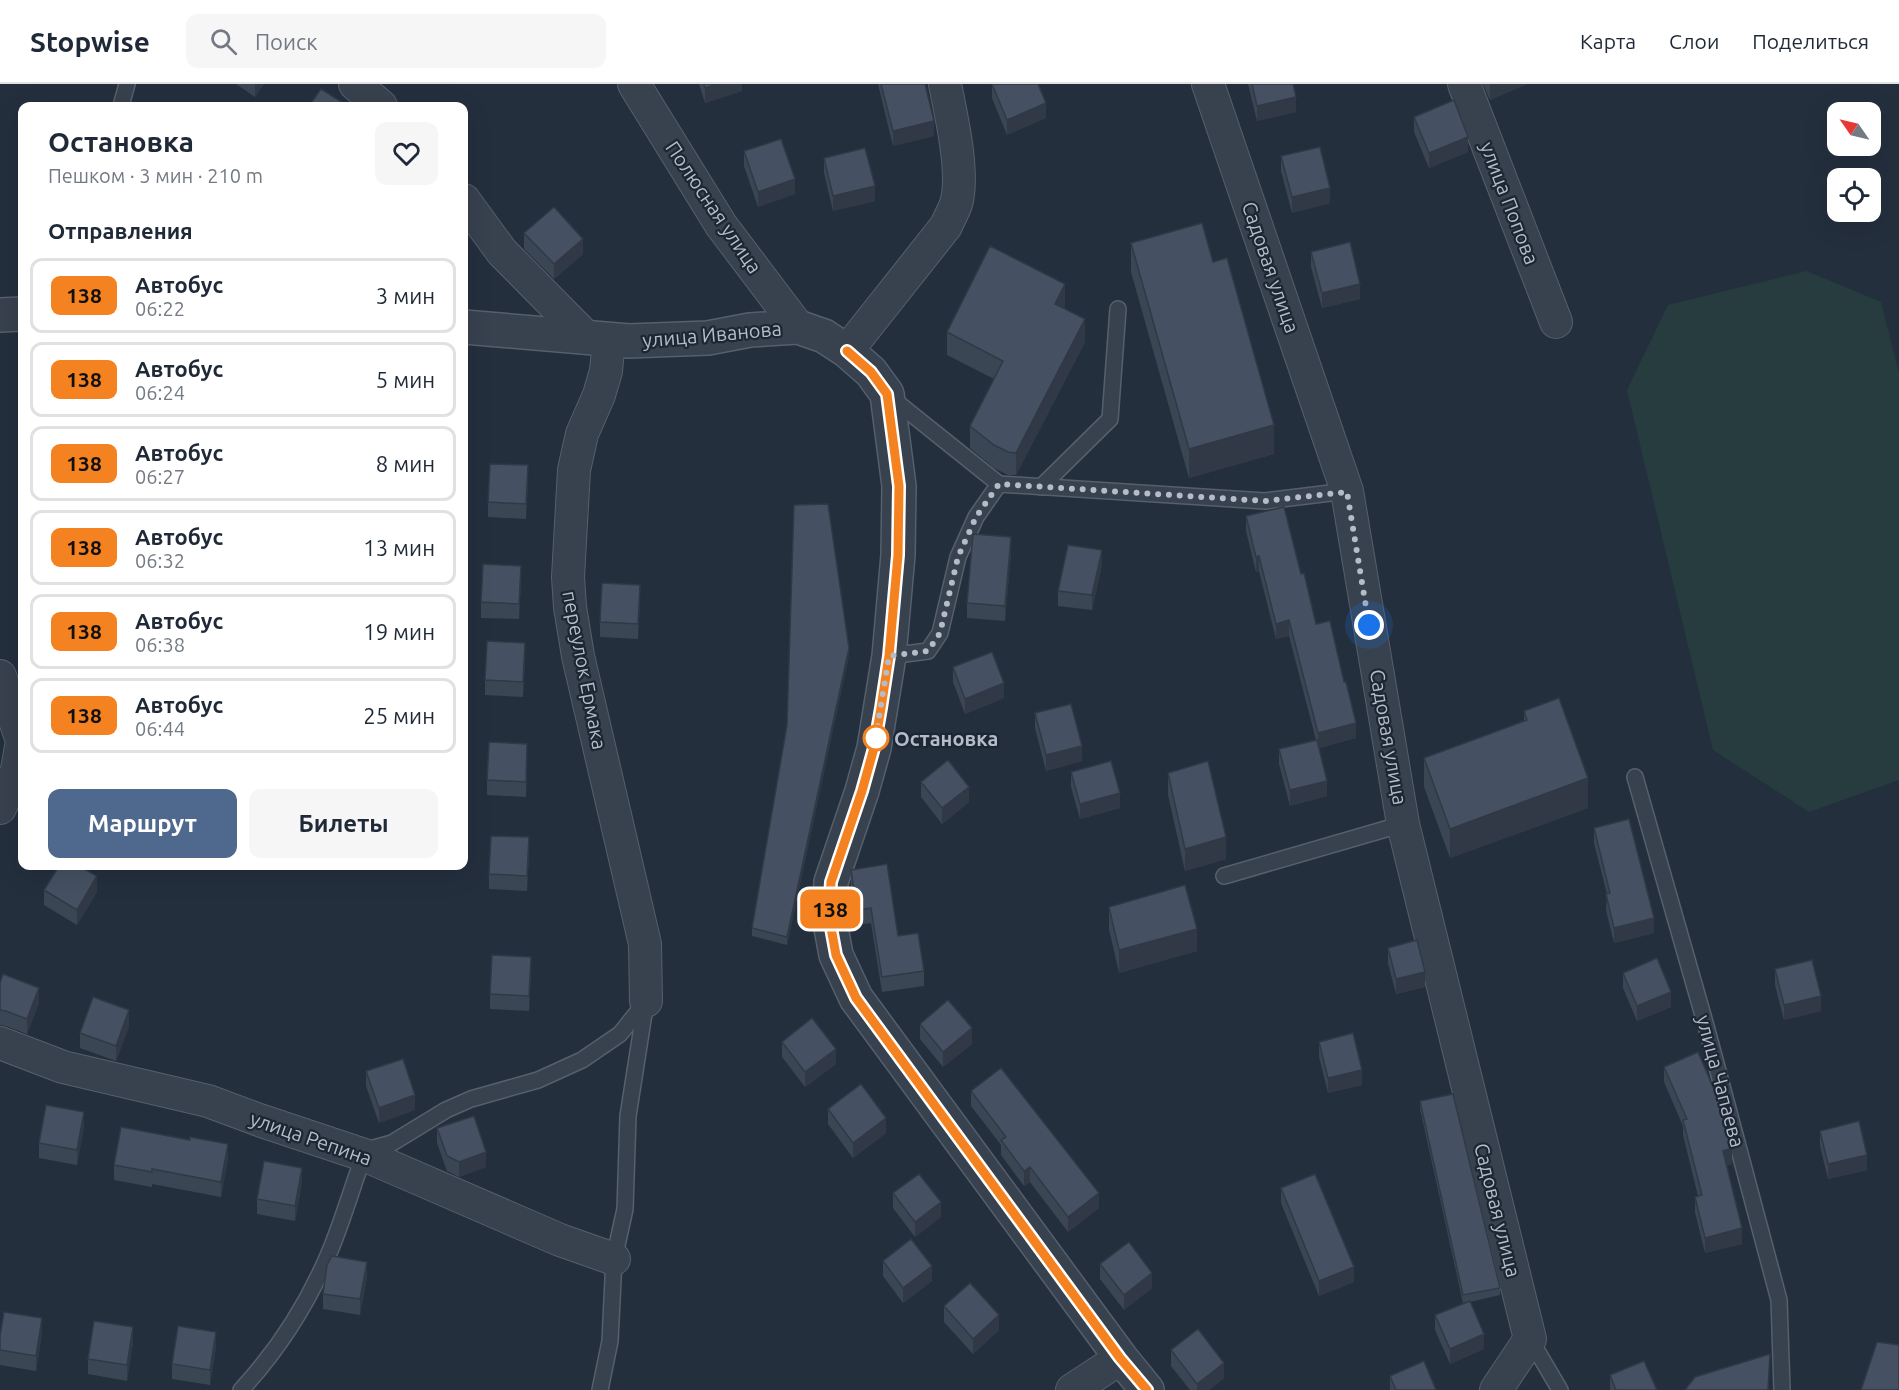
<!DOCTYPE html>
<html lang="ru">
<head>
<meta charset="utf-8">
<style>
	body { margin:0; font-family:Ubuntu,sans-serif; background:#f6f6f7; color:#1f2937; height:100vh; display:flex; flex-direction:column; font-size:22px; white-space:nowrap }
	* { box-sizing:border-box; margin:0 }
	p { font-size:20px; color:#747a83 }
	.icon { flex:none; width:33px; height:33px; fill:none; stroke:currentColor; stroke-width:2; stroke-linecap:round; stroke-linejoin:round }
	.map { position:relative; flex:1; overflow:hidden }
	.drawer { position:absolute; left:18px; top:18px; width:450px; height:768px; display:flex; flex-direction:column; background:#fff; border-radius:12px; box-shadow:0 6px 24px #0002 }
	.drawer>* { flex:none }
	.badge { padding:0 12px; border-radius:9px; font-size:21px; line-height:39px }
	.needle { width:39px; rotate:304deg }
	.controls { position:absolute; left:1827px; top:18px; display:grid; gap:12px }
	.controls a { display:grid; place-items:center; width:54px; height:54px; border-radius:12px; background:#fff; box-shadow:0 6px 24px #0002; font-size:30px }
	.you { position:absolute; width:30px; height:30px; margin:-15px; border:4px solid #fff; border-radius:50%; background:#1a73e8; box-shadow:0 0 0 9px #1a73e833 }
	.map>.badge { position:absolute; translate:-50% -50%; box-shadow:0 0 0 3px #fff }
	h2 { padding:0 30px; font-size:22px; line-height:54px }
	.round { display:grid; place-items:center; flex:none; width:63px; height:63px; border-radius:12px; background:#f6f6f7 }
	.summary { display:flex; align-items:center; justify-content:space-between; height:102px; padding:0 30px }
	h1 { font-size:28px; font-weight:700; line-height:45px }
	.button { display:flex; gap:12px; margin-top:auto; padding:12px 30px }
	.button a { flex:1; height:69px; border-radius:12px; background:#4f688e; color:#fff; font-size:24px; font-weight:700; line-height:69px; text-align:center }
	.button a+a { background:#f6f6f7; color:#1f2937 }
	ul { padding:0; list-style:none }
	li { display:flex; align-items:center; gap:18px; height:75px; margin:0 12px 9px; padding:0 18px; border:3px solid #e0e1e3; border-radius:12px }
	li div { flex:1 }
	li b { display:block; font-size:22px }
	li em { font-style:normal }
	li .badge { min-width:66px; font-weight:700; text-align:center }
	header { display:flex; align-items:center; gap:36px; box-sizing:border-box; height:84px; padding:0 30px; background:#fff; border-bottom:2px solid #e0e1e3 }
	header strong { font-size:28px }
	nav { display:flex; gap:33px; margin-inline-start:auto; font-size:21px }
	.search { width:420px; height:54px; background:#f6f6f7; display:flex; align-items:center; gap:15px; box-sizing:border-box; padding:0 21px; border-radius:12px; color:#747a83; font-size:22px }
	.map>svg:first-child { display:block }
	.green { fill:#263c3f }
	.lines { fill:none; stroke-linecap:round; stroke-linejoin:round }
	.service-casing { stroke:#565f6c; stroke-width:18 }
	.minor-casing { stroke:#565f6c; stroke-width:34 }
	.tertiary-casing { stroke:#565f6c; stroke-width:36 }
	.service { stroke:#38414e; stroke-width:15 }
	.minor { stroke:#38414e; stroke-width:32 }
	.tertiary { stroke:#38414e; stroke-width:33 }
	.wall { fill:#3b4654 }
	.shaded-wall { fill:#303945 }
	.building { fill:#455162; stroke:#303945; stroke-width:1.5 }
	.line-casing { stroke:#fff; stroke-width:14 }
	.line { stroke:#f58220; stroke-width:9 }
	.walk { stroke:#b4bcc9; stroke-width:6; stroke-dasharray:0 10.8 }
	.stop-dot { fill:#fff; stroke:#f58220; stroke-width:3 }
	.labels { text-anchor:middle; dominant-baseline:central; stroke-width:4.5; stroke-linejoin:round; paint-order:stroke }
	.street-label { font-size:20px; fill:#b4bcc9; stroke:#1d2633 }
	.stop-label { font-size:20px; font-weight:bold; fill:#b4bcc9; stroke:#1d2633; text-anchor:start }
</style>
</head>
<body>
<header>
<strong>Stopwise</strong>
<div class="search"><svg class="icon" aria-label="search" viewBox="0 0 24 24"><circle cx="10" cy="10" r="6"/><path d="M15 15l6 6"/></svg>Поиск</div>
<nav><a>Карта</a><a>Слои</a><a>Поделиться</a></nav>
</header>
<div class="map">
<svg width="1899" height="1306" viewBox="0 0 1899 1306">
	<rect width="100%" height="100%" fill="#242f3e"/>
	<path class="green" d="M1806,187L1881,218L1899,289V696L1809,728L1713,666L1627,306L1668,221Z"/>
	<g class="lines">
		<g class="service-casing">
			<g id="service">
				<path d="M121,22L127,0"/>
				<path d="M889,312L999,400L1265,417L1347,407"/>
				<path d="M1041,403L1110,335L1118,225"/>
				<path d="M889,572L928,567L940,549L958,473L976,433L999,400"/>
				<path d="M1635,693L1706,942L1779,1216L1782,1306"/>
				<path d="M1224,792L1403,740"/>
				<path d="M363,1067L392,1059L446,1026L471,1015L538,996L582,976L620,950L644,920"/>
				<path d="M1530,1255L1560,1306"/>
				<path d="M241,1306C279,1265 311,1214 332,1162C344,1132 353,1101 364,1071"/>
				<path d="M600,1306L610,1257L614,1175L625,1125L628,1032L646,917"/>
			</g>
		</g>
		<g class="minor-casing">
			<g id="minor">
				<path d="M355,0L381,22"/>
				<path d="M634,0L721,141L798,243"/>
				<path d="M1208,0L1347,407L1403,740L1530,1255L1496,1306"/>
				<path d="M1464,0L1556,238"/>
				<path d="M464,116L502,168L587,254"/>
				<path d="M609,256L606,287L599,311L582,350L574,386L568,493L570,523L578,572L645,860L646,917"/>
				<path d="M847,267L946,142C949,135 953,128 956,120C965,90 951,31 945,0"/>
				<path d="M0,592L22,657L17,686L0,724"/>
				<path d="M0,959L63,983L208,1017L262,1037L364,1071L560,1156L614,1175"/>
				<path d="M1072,1306L1121,1274"/>
			</g>
		</g>
		<g class="tertiary-casing">
			<g id="tertiary">
				<path d="M0,231L22,230"/>
				<path d="M464,243L629,257L708,254L750,246L798,243L824,252L847,267L871,288L887,310L899,402L898,471L889,572L874,664L862,707L831,798L829,833L836,871L856,914L1121,1274L1147,1306"/>
			</g>
		</g>
		<use href="#service" class="service"/>
		<use href="#minor" class="minor"/>
		<use href="#tertiary" class="tertiary"/>
	</g>
	<g class="wall">
		<path d="M236,0H264L255,13Z"/>
		<path d="M699,0H742V7L705,19Z"/>
		<path d="M878,0H925L934,52L893,62Z"/>
		<path d="M992,0L1046,34L1007,51L992,14Z"/>
		<path d="M1248,0H1293L1296,28L1257,37Z"/>
		<path d="M1483,0H1527L1490,16Z"/>
		<path d="M1414,33L1468,68L1429,84L1414,48Z"/>
		<path d="M744,67L795,110L758,123L744,82Z"/>
		<path d="M1281,72L1330,119L1292,129L1281,87Z"/>
		<path d="M824,74L875,117L833,127L824,89Z"/>
		<path d="M524,149L583,170L554,195L524,165Z"/>
		<path d="M1131,159L1274,370L1189,394L1131,188Z"/>
		<path d="M1311,168L1360,215L1322,224L1311,183Z"/>
		<path d="M1065,222L1064,224L1085,258L1016,391H1008L994,384L970,364V342L994,295L947,271V248Z"/>
		<path d="M528,397L526,435L488,433V418Z"/>
		<path d="M1246,432L1301,490L1316,540L1356,654L1319,664L1327,712L1290,722L1279,680V665L1316,656L1289,552L1276,555L1259,487L1256,488L1246,447Z"/>
		<path d="M1011,468L1005,537L967,534V519Z"/>
		<path d="M1102,481L1092,526L1058,522V507Z"/>
		<path d="M521,497L519,535L481,534V518Z"/>
		<path d="M640,516L638,555L600,553V538Z"/>
		<path d="M849,571L787,861L752,852V844Z"/>
		<path d="M525,574L523,613L485,611V596Z"/>
		<path d="M953,583L1004,614L965,630L953,598Z"/>
		<path d="M1524,627L1588,724L1450,774L1424,703V674L1524,637Z"/>
		<path d="M1035,629L1082,677L1046,687L1035,644Z"/>
		<path d="M527,675L526,713L487,711V696Z"/>
		<path d="M1071,688L1120,724L1080,735L1071,703Z"/>
		<path d="M1168,689L1226,775L1185,787L1168,711Z"/>
		<path d="M921,698L969,718L942,740L921,713Z"/>
		<path d="M1594,744L1654,849L1614,859L1606,826L1607,810L1594,759Z"/>
		<path d="M529,769L527,807L489,805V790Z"/>
		<path d="M851,786L898,852L924,887V902L882,908L871,839L857,841L851,801Z"/>
		<path d="M44,806L97,808L77,841L44,821Z"/>
		<path d="M1109,823L1197,867L1119,889L1109,845Z"/>
		<path d="M1388,864L1425,903L1396,910L1388,879Z"/>
		<path d="M1775,885L1821,927L1784,936L1775,901Z"/>
		<path d="M531,888L529,927L490,925V910Z"/>
		<path d="M1623,889L1671,923L1637,937L1623,904Z"/>
		<path d="M0,899L39,919L27,950L6,942L0,941Z"/>
		<path d="M920,940L972,960L943,983L920,955Z"/>
		<path d="M129,942L116,977L80,964V949Z"/>
		<path d="M782,958L836,980L805,1003L782,973Z"/>
		<path d="M1319,958L1362,1001L1328,1009L1319,973Z"/>
		<path d="M1664,983L1732,1080L1727,1081L1742,1160L1705,1169L1695,1128V1113L1698,1112L1683,1051V1042L1664,998Z"/>
		<path d="M366,987L415,1026L379,1039L366,1002Z"/>
		<path d="M971,1007L1099,1124L1068,1148L1030,1098L1024,1102L1001,1071V1061L971,1022Z"/>
		<path d="M1420,1017L1500,1204V1211L1470,1218L1484,1265L1450,1280L1435,1246V1231L1467,1218L1463,1219L1420,1025Z"/>
		<path d="M828,1025L886,1049L853,1074L828,1040Z"/>
		<path d="M84,1043L77,1081L39,1074V1059Z"/>
		<path d="M437,1044L486,1083L459,1093L447,1087L437,1059Z"/>
		<path d="M1820,1047L1867,1086L1828,1095L1820,1062Z"/>
		<path d="M228,1075L221,1113L152,1100V1103L114,1096V1081Z"/>
		<path d="M302,1099L295,1137L257,1130V1115Z"/>
		<path d="M1281,1104L1354,1198L1319,1212L1281,1119Z"/>
		<path d="M893,1109L941,1133L915,1153L893,1124Z"/>
		<path d="M883,1177L932,1197L903,1219L883,1192Z"/>
		<path d="M1100,1180L1152,1204L1124,1226L1100,1195Z"/>
		<path d="M367,1193L360,1231L323,1225V1210Z"/>
		<path d="M944,1222L999,1246L973,1270L944,1238Z"/>
		<path d="M42,1249L36,1287L0,1281V1252Z"/>
		<path d="M133,1258L127,1297L88,1290V1275Z"/>
		<path d="M216,1263L210,1301L172,1295V1280Z"/>
		<path d="M1171,1266L1224,1294L1209,1306H1190L1171,1282Z"/>
		<path d="M1610,1291L1657,1306H1610Z"/>
		<path d="M1390,1292L1436,1306H1390Z"/>
	</g>
	<g class="shaded-wall">
		<path d="M255,0H264L255,13Z"/>
		<path d="M717,0H742V7L705,19V4Z"/>
		<path d="M1491,0H1527L1490,16V1Z"/>
		<path d="M1296,13V28L1257,37V22Z"/>
		<path d="M1046,19V34L1007,51V36Z"/>
		<path d="M934,37V52L893,62V47Z"/>
		<path d="M1468,53V68L1429,84V69Z"/>
		<path d="M795,95V110L758,123V108Z"/>
		<path d="M875,102V117L833,127V112Z"/>
		<path d="M1330,104V119L1292,129V113Z"/>
		<path d="M583,155V170L554,195V180Z"/>
		<path d="M1065,200V222L1055,242V220Z"/>
		<path d="M1360,200V215L1322,224V209Z"/>
		<path d="M1085,235V258L1016,391V369Z"/>
		<path d="M1274,341V370L1189,394V365Z"/>
		<path d="M528,381V397L526,435V420Z"/>
		<path d="M1011,453V468L1005,537V522Z"/>
		<path d="M1102,466V481L1092,526V511Z"/>
		<path d="M1259,472V487L1256,488V473Z"/>
		<path d="M521,482V497L519,535V520Z"/>
		<path d="M640,501V516L638,555V540Z"/>
		<path d="M1289,536V552L1276,555V540Z"/>
		<path d="M525,559V574L523,613V598Z"/>
		<path d="M849,564V571L787,861V853Z"/>
		<path d="M1004,599V614L965,630V615Z"/>
		<path d="M1356,639V654L1318,664V649Z"/>
		<path d="M1082,662V677L1046,687V671Z"/>
		<path d="M1588,694V724L1450,774V745Z"/>
		<path d="M1327,697V712L1290,722V706Z"/>
		<path d="M969,703V718L942,740V724Z"/>
		<path d="M1120,709V724L1080,735V720Z"/>
		<path d="M529,753V769L527,807V792Z"/>
		<path d="M1226,753V775L1185,787V765Z"/>
		<path d="M97,792V808L77,841V826Z"/>
		<path d="M1654,834V849L1614,859V844Z"/>
		<path d="M1197,845V867L1119,889V866Z"/>
		<path d="M531,873V888L529,927V912Z"/>
		<path d="M1425,888V903L1396,910V895Z"/>
		<path d="M39,904V919L27,950V935Z"/>
		<path d="M1671,908V923L1637,937V922Z"/>
		<path d="M1821,912V927L1784,936V921Z"/>
		<path d="M129,926V942L116,977V962Z"/>
		<path d="M972,944V960L943,983V968Z"/>
		<path d="M836,965V980L805,1003V988Z"/>
		<path d="M1362,986V1001L1328,1009V994Z"/>
		<path d="M415,1011V1026L379,1039V1024Z"/>
		<path d="M84,1028V1043L77,1081V1066Z"/>
		<path d="M886,1034V1049L853,1074V1059Z"/>
		<path d="M228,1060V1075L221,1113V1098Z"/>
		<path d="M1732,1064V1080L1723,1082V1067Z"/>
		<path d="M486,1068V1083L459,1093V1078Z"/>
		<path d="M1867,1071V1086L1828,1095V1080Z"/>
		<path d="M1030,1083V1098L1024,1102V1087Z"/>
		<path d="M302,1084V1099L295,1137V1122Z"/>
		<path d="M1099,1109V1124L1068,1148V1133Z"/>
		<path d="M941,1118V1133L915,1153V1138Z"/>
		<path d="M1742,1144V1160L1705,1169V1154Z"/>
		<path d="M367,1178V1193L360,1231V1215Z"/>
		<path d="M932,1182V1197L903,1219V1204Z"/>
		<path d="M1354,1183V1198L1319,1212V1197Z"/>
		<path d="M1152,1189V1204L1124,1226V1211Z"/>
		<path d="M999,1231V1246L973,1270V1255Z"/>
		<path d="M42,1234V1249L36,1287V1272Z"/>
		<path d="M133,1243V1258L127,1297V1281Z"/>
		<path d="M216,1248V1263L210,1301V1286Z"/>
		<path d="M1484,1250V1265L1450,1280V1265Z"/>
		<path d="M1224,1279V1294L1209,1306H1197V1300Z"/>
	</g>
	<g class="building">
		<path d="M704,0H717L705,4Z"/>
		<path d="M881,0H925L934,37L893,47Z"/>
		<path d="M992,0H1038L1046,19L1007,36Z"/>
		<path d="M1252,0H1293L1296,13L1257,22Z"/>
		<path d="M321,5L348,22H309Z"/>
		<path d="M1454,16L1468,53L1429,69L1414,33Z"/>
		<path d="M781,55L795,95L758,108L744,67Z"/>
		<path d="M1320,63L1330,104L1292,113L1281,72Z"/>
		<path d="M865,64L875,102L833,112L824,74Z"/>
		<path d="M554,123L583,155L554,180L524,149Z"/>
		<path d="M1202,139L1213,178L1227,174L1274,341L1189,365L1131,159Z"/>
		<path d="M1350,158L1360,200L1322,209L1311,168Z"/>
		<path d="M990,162L1065,200L1055,220L1085,235L1016,369L1008,368L994,361L970,342L1003,277L947,248Z"/>
		<path d="M490,380L528,381L526,420L488,418Z"/>
		<path d="M828,420L849,564L787,853L752,844L787,641L794,421Z"/>
		<path d="M1284,423L1301,490L1304,489L1316,540L1330,537L1344,598H1346L1356,639L1318,649L1289,536L1276,540L1259,472L1256,473L1246,432Z"/>
		<path d="M973,450L1011,453L1005,522L967,519Z"/>
		<path d="M1068,461L1102,466L1092,511L1058,507Z"/>
		<path d="M483,480L521,482L519,520L481,518Z"/>
		<path d="M602,499L640,501L638,540L600,538Z"/>
		<path d="M487,557L525,559L523,598L485,596Z"/>
		<path d="M992,568L1004,599L965,615L953,583Z"/>
		<path d="M1559,614L1588,694L1450,745L1424,674L1527,636L1524,627Z"/>
		<path d="M1071,620L1082,662L1046,671L1035,629Z"/>
		<path d="M1317,656L1327,697L1290,706L1279,665Z"/>
		<path d="M489,658L527,660L526,698L487,696Z"/>
		<path d="M948,676L969,703L942,724L921,698Z"/>
		<path d="M1111,677L1120,709L1080,720L1071,688Z"/>
		<path d="M1208,677L1226,753L1185,765L1168,689Z"/>
		<path d="M1629,735L1654,834L1614,844L1606,810L1610,809L1594,744Z"/>
		<path d="M491,752L529,753L527,792L489,790Z"/>
		<path d="M887,780L898,852L918,849L924,887L882,893L871,824L857,826L851,786Z"/>
		<path d="M59,782H79L97,792L77,826L44,806Z"/>
		<path d="M1185,801L1197,845L1119,866L1109,823Z"/>
		<path d="M1417,856L1425,888L1396,895L1388,864Z"/>
		<path d="M492,871L531,873L529,912L490,910Z"/>
		<path d="M1657,874L1671,908L1637,922L1623,889Z"/>
		<path d="M1812,876L1821,912L1784,921L1775,885Z"/>
		<path d="M3,890L39,904L27,935L6,927L0,926V899Z"/>
		<path d="M93,913L129,926L116,962L80,949Z"/>
		<path d="M948,916L972,944L943,968L920,940Z"/>
		<path d="M812,934L836,965L805,988L782,958Z"/>
		<path d="M1353,949L1362,986L1328,994L1319,958Z"/>
		<path d="M1698,968L1721,1022L1732,1064L1723,1067L1742,1144L1705,1154L1695,1113L1702,1111L1683,1036L1687,1035L1664,983Z"/>
		<path d="M403,975L415,1011L379,1024L366,987Z"/>
		<path d="M1001,984L1099,1109L1068,1133L1030,1083L1024,1087L1001,1056L1006,1053L971,1007Z"/>
		<path d="M861,1000L886,1034L853,1059L828,1025Z"/>
		<path d="M1453,1010L1500,1204L1463,1211L1420,1017Z"/>
		<path d="M46,1021L84,1028L77,1066L39,1059Z"/>
		<path d="M474,1032L486,1068L459,1078L447,1072L437,1044Z"/>
		<path d="M1859,1037L1867,1071L1828,1080L1820,1047Z"/>
		<path d="M121,1043L190,1056V1053L228,1060L221,1098L152,1085V1088L114,1081Z"/>
		<path d="M264,1077L302,1084L295,1122L257,1115Z"/>
		<path d="M919,1090L941,1118L915,1138L893,1109Z"/>
		<path d="M1315,1090L1354,1183L1319,1197L1281,1104Z"/>
		<path d="M911,1155L932,1182L903,1204L883,1177Z"/>
		<path d="M1129,1158L1152,1189L1124,1211L1100,1180Z"/>
		<path d="M332,1172L367,1178L360,1215L323,1210L327,1181Z"/>
		<path d="M970,1199L999,1231L973,1255L944,1222Z"/>
		<path d="M1470,1217L1484,1250L1450,1265L1435,1231Z"/>
		<path d="M4,1228L42,1234L36,1272L0,1266V1252Z"/>
		<path d="M94,1237L133,1243L127,1281L88,1275Z"/>
		<path d="M178,1242L216,1248L210,1286L172,1280Z"/>
		<path d="M1198,1245L1224,1279L1197,1300L1171,1266Z"/>
		<path d="M1877,1258L1899,1261V1306H1861Z"/>
		<path d="M1770,1270L1768,1306H1685L1695,1293Z"/>
		<path d="M1424,1277L1436,1306H1396L1390,1292Z"/>
		<path d="M1644,1277L1657,1306H1616L1610,1291Z"/>
	</g>
	<g class="lines">
		<g class="line-casing">
			<path id="line" d="M847,267L871,288L887,310L899,402L898,471L889,572L881,624L874,664L862,707L831,798L829,833L836,871L856,914L1120,1274L1147,1306"/>
		</g>
		<use href="#line" class="line"/>
		<path class="walk" d="M876,654L874,664L889,572L928,567L940,549L958,473L976,433L999,400L1265,417L1347,408L1369,541"/>
	</g>
	<circle class="stop-dot" cx="876" cy="654" r="12"/>
	<g class="labels">
		<g class="street-label">
			<text transform="translate(1510 119) rotate(69)">улица Попова</text>
			<text transform="translate(714 123) rotate(56)">Полюсная улица</text>
			<text transform="translate(1271 183) rotate(71)">Садовая улица</text>
			<text transform="translate(712 250) rotate(-5)">улица Иванова</text>
			<text transform="translate(585 586) rotate(79)">переулок Ермака</text>
			<text transform="translate(1389 653) rotate(80)">Садовая улица</text>
			<text transform="translate(1721 997) rotate(75)">улица Чапаева</text>
			<text transform="translate(311 1054) rotate(19)">улица Репина</text>
			<text transform="translate(1498 1126) rotate(76)">Садовая улица</text>
		</g>
		<g class="stop-label">
			<text x="894" y="654">Остановка</text>
		</g>
	</g>
</svg>
<div class="controls">
<a><svg class="needle" viewBox="-14 -14 28 28"><path d="M0-13l5 13h-10z" fill="#e53935"/><path d="M0 13l5-13h-10z" fill="#747a83"/></svg></a>
<a><svg class="icon" aria-label="locate" viewBox="0 0 24 24"><circle cx="12" cy="12" r="6"/><path d="M12 2v4M12 18v4M2 12h4M18 12h4"/></svg></a>
</div>
<div class="you" style="left:1369px;top:541px"></div>
<b class="badge" style="left:830px;top:825px;background:#f58220;color:#111">138</b>
<section class="drawer">
<div class="summary"><div><h1>Остановка</h1><p>Пешком · 3 мин · 210 m</p></div><a class="round"><svg class="icon" aria-label="heart" viewBox="0 0 24 24"><path d="M12 20l-8-8c-3-5 5-10 8-4 3-6 11-1 8 4z"/></svg></a></div>
<h2>Отправления</h2>
<ul>
<li><span class="badge" style="background:#f58220;color:#111">138</span><div><b>Автобус</b><p>06:22</p></div><em>3 мин</em></li>
<li><span class="badge" style="background:#f58220;color:#111">138</span><div><b>Автобус</b><p>06:24</p></div><em>5 мин</em></li>
<li><span class="badge" style="background:#f58220;color:#111">138</span><div><b>Автобус</b><p>06:27</p></div><em>8 мин</em></li>
<li><span class="badge" style="background:#f58220;color:#111">138</span><div><b>Автобус</b><p>06:32</p></div><em>13 мин</em></li>
<li><span class="badge" style="background:#f58220;color:#111">138</span><div><b>Автобус</b><p>06:38</p></div><em>19 мин</em></li>
<li><span class="badge" style="background:#f58220;color:#111">138</span><div><b>Автобус</b><p>06:44</p></div><em>25 мин</em></li>
</ul>
<div class="button"><a>Маршрут</a><a>Билеты</a></div>
</section>
</div>
</body>
</html>
